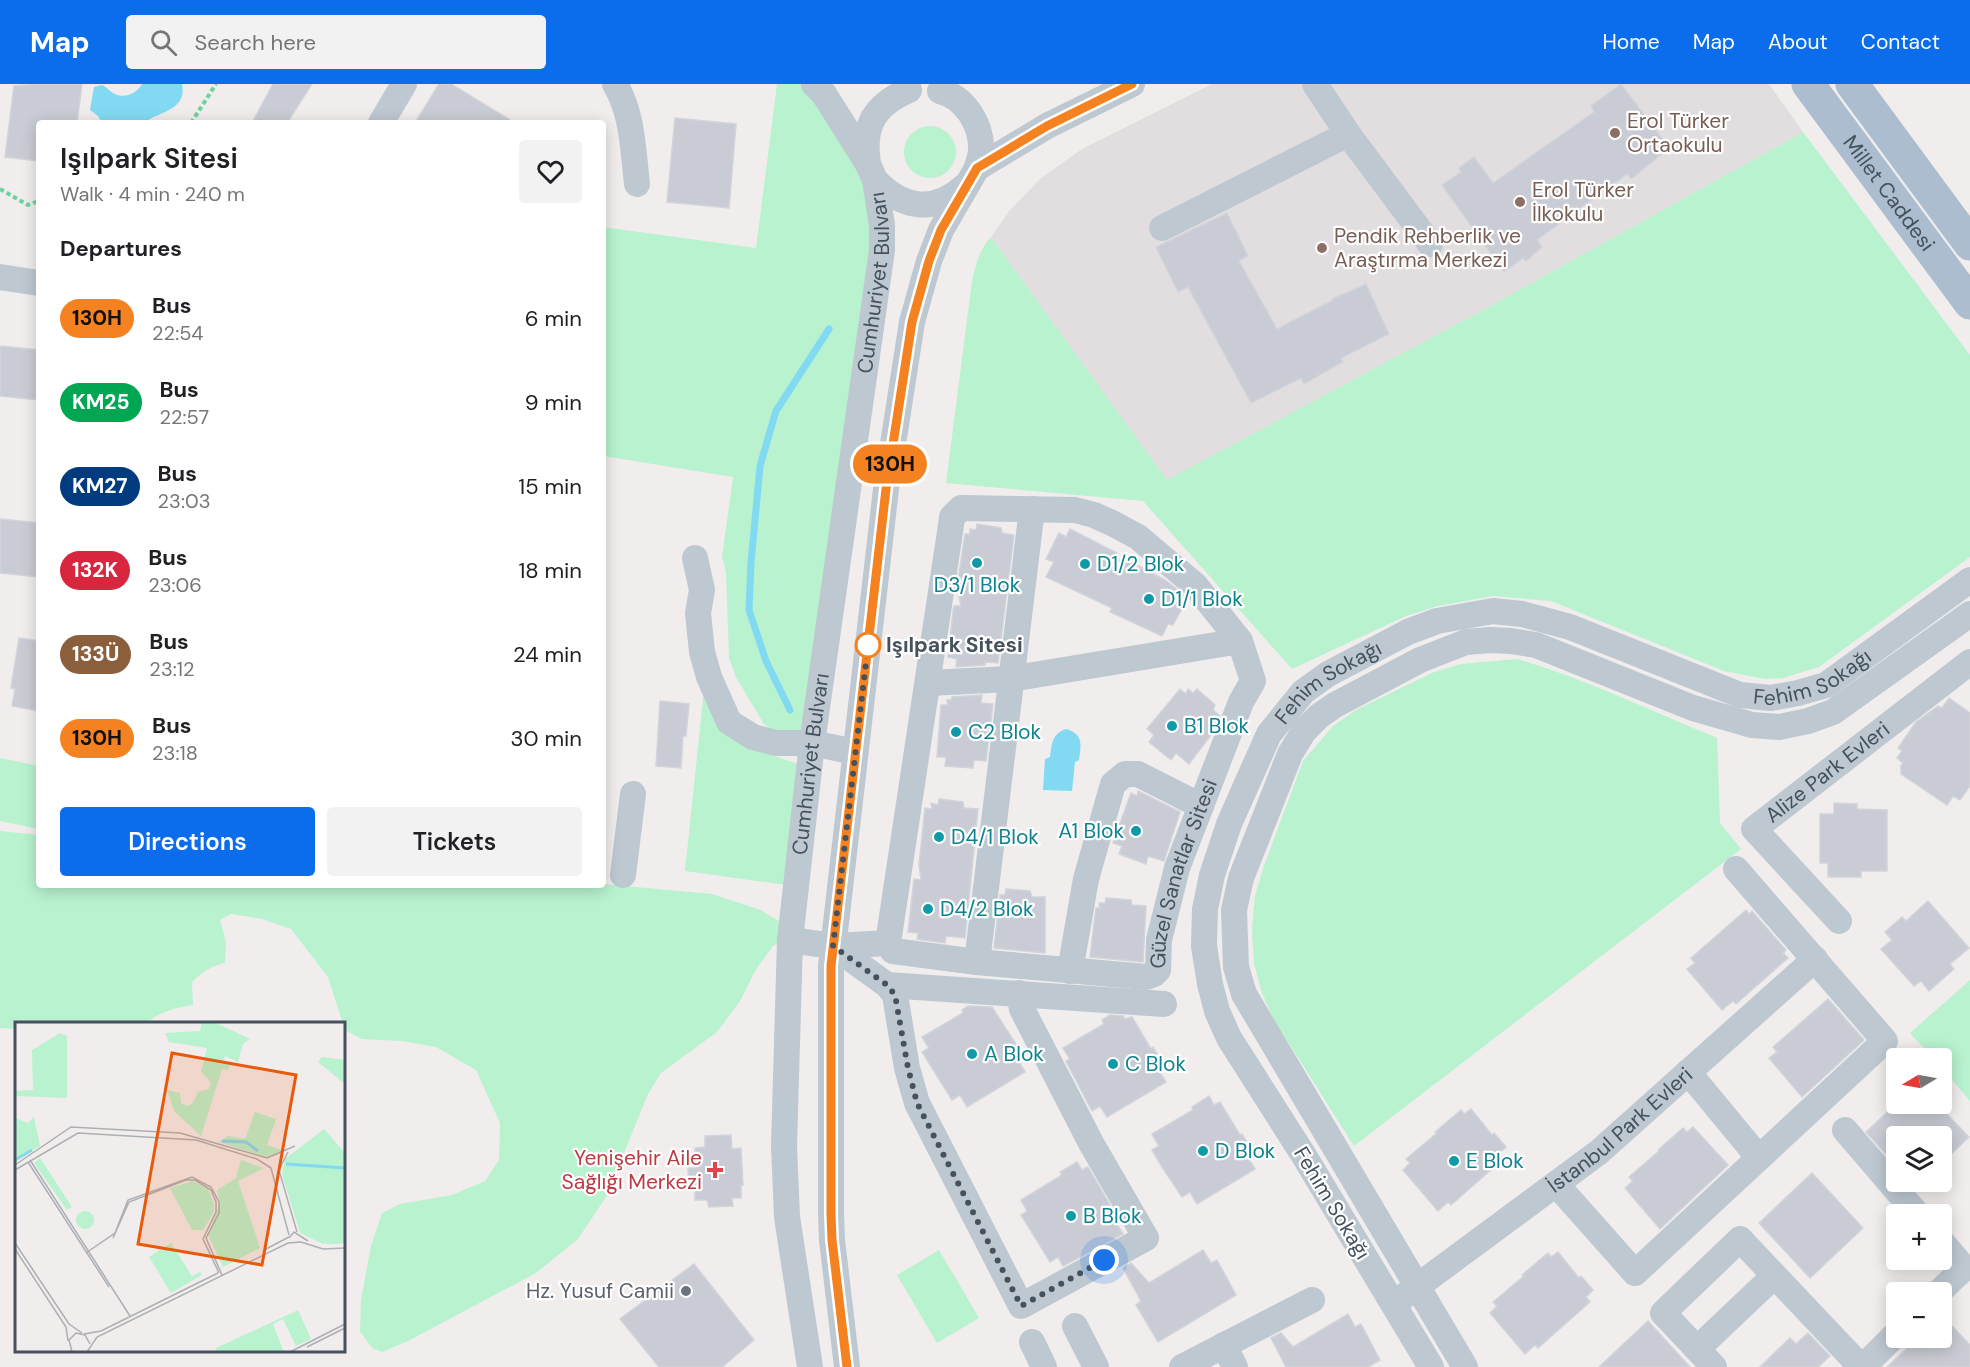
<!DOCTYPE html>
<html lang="en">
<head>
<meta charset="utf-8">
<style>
	body { margin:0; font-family:"DM Sans",sans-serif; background:#f2f2f2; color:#202124; height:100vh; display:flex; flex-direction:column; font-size:22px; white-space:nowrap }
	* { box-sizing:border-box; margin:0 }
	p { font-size:20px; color:#757577 }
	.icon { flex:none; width:33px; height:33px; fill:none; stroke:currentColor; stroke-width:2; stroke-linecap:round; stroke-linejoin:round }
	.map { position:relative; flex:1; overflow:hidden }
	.drawer { position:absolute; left:36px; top:36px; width:570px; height:768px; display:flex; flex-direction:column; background:#fff; border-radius:6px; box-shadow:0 3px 15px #0003 }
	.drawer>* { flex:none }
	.badge { padding:0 12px; border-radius:20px; font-size:21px; line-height:39px }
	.needle { width:39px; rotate:260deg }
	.fabs { position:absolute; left:1886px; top:964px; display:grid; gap:12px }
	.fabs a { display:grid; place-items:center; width:66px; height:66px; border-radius:6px; background:#fff; box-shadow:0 3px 15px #0003; font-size:30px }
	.you { position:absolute; width:30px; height:30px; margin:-15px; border:4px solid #fff; border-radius:50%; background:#1a73e8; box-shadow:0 0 0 9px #1a73e833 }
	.map>.badge { position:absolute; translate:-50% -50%; box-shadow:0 0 0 3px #fff }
	h2 { padding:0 24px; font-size:22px; line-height:54px }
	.round { display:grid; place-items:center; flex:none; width:63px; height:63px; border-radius:6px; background:#f2f2f2 }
	.summary { display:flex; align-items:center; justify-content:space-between; height:102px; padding:0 24px }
	h1 { font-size:28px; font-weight:600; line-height:45px }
	.button { display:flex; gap:12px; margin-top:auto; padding:12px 24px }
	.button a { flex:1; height:69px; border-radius:6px; background:#0c6dec; color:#fff; font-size:24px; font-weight:600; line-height:69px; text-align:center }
	.button a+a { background:#f2f2f2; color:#202124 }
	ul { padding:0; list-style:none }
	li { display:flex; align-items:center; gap:18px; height:84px; padding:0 24px }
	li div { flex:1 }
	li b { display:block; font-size:22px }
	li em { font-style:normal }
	li .badge { min-width:66px; font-weight:700; text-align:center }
	header { display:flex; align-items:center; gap:36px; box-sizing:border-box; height:84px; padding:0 30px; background:#0c6dec; color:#fff }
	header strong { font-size:28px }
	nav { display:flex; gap:33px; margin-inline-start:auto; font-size:21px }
	.search { width:420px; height:54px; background:#f2f2f2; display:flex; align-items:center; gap:15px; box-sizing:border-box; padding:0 21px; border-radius:6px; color:#757577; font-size:22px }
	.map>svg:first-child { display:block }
	.education { fill:#e2dedf }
	.green { fill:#b8f2cf }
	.water { fill:#82daf2 }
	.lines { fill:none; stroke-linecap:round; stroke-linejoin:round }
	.stream { stroke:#82daf2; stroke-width:7 }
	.building { fill:#c9ccd4; stroke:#d1d4da; stroke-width:1.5 }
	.path { stroke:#6ed2a1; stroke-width:4; stroke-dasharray:4.5 3; stroke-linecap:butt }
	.minor { stroke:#bdc8d1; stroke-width:26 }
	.major { stroke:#abbdcf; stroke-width:33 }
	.line-casing { stroke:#fff; stroke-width:14 }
	.line { stroke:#f58220; stroke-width:9 }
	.walk { stroke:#45515c; stroke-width:6; stroke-dasharray:0 10.8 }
	.education-dot { fill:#8d6e63; stroke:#fff; stroke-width:2 }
	.culture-dot { fill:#0f9aa8; stroke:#fff; stroke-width:2 }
	.stop-dot { fill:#fff; stroke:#f58220; stroke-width:3 }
	.health-dot { fill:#e0444e; stroke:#fff; stroke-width:2 }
	.worship-dot { fill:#6b7280; stroke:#fff; stroke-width:2 }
	.labels { text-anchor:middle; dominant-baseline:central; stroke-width:4.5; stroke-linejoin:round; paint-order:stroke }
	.education-label { font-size:21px; fill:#785e54; stroke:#fff; text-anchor:start }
	.street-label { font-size:21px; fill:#45515c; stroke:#fff }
	.culture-label { font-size:21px; fill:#0d838f; stroke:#fff; text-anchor:start }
	.stop-label { font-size:21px; font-weight:bold; fill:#45515c; stroke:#fff; text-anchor:start }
	.health-label { font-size:21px; fill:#be3a42; stroke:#fff; text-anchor:end }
	.worship-label { font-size:21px; fill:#5b616d; stroke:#fff; text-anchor:end }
	.inset-river { fill:none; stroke:#82daf2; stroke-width:3 }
	.inset-road { fill:none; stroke:#acafb3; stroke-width:1.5 }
	.view { fill:#e8590c; fill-opacity:0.15; stroke:#e8590c; stroke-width:3 }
	.inset-edge { fill:none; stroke:#45515c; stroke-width:3 }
</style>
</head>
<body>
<header>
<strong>Map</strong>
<div class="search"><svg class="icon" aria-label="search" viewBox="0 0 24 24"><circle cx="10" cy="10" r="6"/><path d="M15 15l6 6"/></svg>Search here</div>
<nav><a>Home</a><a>Map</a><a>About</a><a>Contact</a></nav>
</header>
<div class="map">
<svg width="1970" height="1283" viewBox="0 0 1970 1283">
	<rect width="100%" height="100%" fill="#f1eded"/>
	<path class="education" d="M1212,0H1769L1803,48L1483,226L1167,397L991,153L1010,126L1040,95L1082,65Z"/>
	<g class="green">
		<path d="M777,0H802L851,68L871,118L874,156L808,649L775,648L764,640L736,593L729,574L726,488L722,473L733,393L603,372V143L756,164Z"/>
		<circle cx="930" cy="68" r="26"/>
		<path d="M1803,48L1970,271V473L1819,583L1783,594L1765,595L1724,587L1551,517L1493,512L1438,522L1406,532L1292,585L1143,417L946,399L972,197C976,180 979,166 991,153L1167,396L1483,226Z"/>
		<path d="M1517,575C1586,595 1651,627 1717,654L1720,739L1741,765L1354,1062L1273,934L1262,909L1254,880L1252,845L1255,811L1264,782L1303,677L1333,642L1356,626L1434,588L1461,580Z"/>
		<path d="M712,597L772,671L815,686L801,803L685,787L704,606Z"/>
		<path d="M0,674L39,682V745L0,737Z"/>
		<path d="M0,747L39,751V801L603,800L712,810L761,826L780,838L784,856L773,862L755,887L740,917L717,948L661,989L648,1010L606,1113L578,1155L536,1189L408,1257L382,1268L372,1264L360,1247L361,1216L371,1162L382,1129L400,1120L452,1111L485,1097L499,1076L500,1039L476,986L436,963L402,957L362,955L345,946L328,893L291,845L262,835L231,830L220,836L226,858L225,879C211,882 202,888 192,898L193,921C179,923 157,928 148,939L16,940V945L0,944Z"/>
		<path d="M1970,896V1017L1941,983V975H1934L1910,949Z"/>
		<path d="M939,1166L979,1234L937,1259L897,1191Z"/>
	</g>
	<g class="water">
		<path d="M142,0H182C187,24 164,27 148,36V39H102L98,32L90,26L94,3L102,1C107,3 110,8 115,10C125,15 137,9 142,0Z"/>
		<path d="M1066,645C1084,650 1081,661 1079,676L1075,678L1072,707L1043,706L1045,675L1050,673C1052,659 1052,650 1066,645Z"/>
	</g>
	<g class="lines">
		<path class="stream" d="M790,626L766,577L749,526L751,479L760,382L776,327L829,245"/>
	</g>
	<g class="building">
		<path d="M38,0H82L77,39H39V77L5,73L14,2Z"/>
		<path d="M273,0H312L287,39H252Z"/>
		<path d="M439,0H451L515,39H415Z"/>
		<path d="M1621,0L1669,64L1631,95L1627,90L1537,156L1542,163L1526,177L1523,174L1504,188L1442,101L1461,88L1459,84L1474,73L1493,99L1594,28L1591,22Z"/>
		<path d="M675,34L736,40L729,124L667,118Z"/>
		<path d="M1227,129L1248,172L1239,177L1277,245L1333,216L1332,215L1366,200L1389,250L1341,274L1343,278L1304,300L1301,294L1251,319L1188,203L1178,208L1156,163Z"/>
		<path d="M0,262L39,266V316L0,312Z"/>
		<path d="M0,435L39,439V493L0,489Z"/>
		<path d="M977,440L1001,444L1002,449L1014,451L998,579L985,578V581L956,583L957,575L948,573L953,527L954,522H961L957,503L965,450H970V445L976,446Z"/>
		<path d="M1070,445L1117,469L1114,475L1131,478L1165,496L1179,507L1178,510L1183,511L1180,516L1185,519L1173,541L1168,540L1162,552L1110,528L1112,524L1046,493L1054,478L1046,475L1059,449L1066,453Z"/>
		<path d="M19,554L39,557V627L12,622L15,605L11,604Z"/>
		<path d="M1180,605L1186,610L1188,605L1193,609L1197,605L1215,621L1213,626L1220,632L1214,647L1189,680L1176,669L1171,676L1149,658L1154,651L1147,645Z"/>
		<path d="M982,611L981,619L993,620L986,677L974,676L973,684L945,682L946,673H937L941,621H948L947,616H951L952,613Z"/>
		<path d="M1949,614L1970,629V702L1960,716L1953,712L1947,721L1901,690V682L1903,679L1897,674L1902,667L1898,664L1916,638L1938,622L1942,624Z"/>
		<path d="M660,617L689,620L686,652H683L681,684L656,682Z"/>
		<path d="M1138,707L1180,728L1164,777L1148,772L1146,780L1119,770L1122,762L1113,759L1131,709L1137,712Z"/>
		<path d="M939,715L963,718L964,724L978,725L965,854L946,852L945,859L917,855L918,849L908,848L914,795L921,796L919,781L925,724L932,725L931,719L938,721Z"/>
		<path d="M1834,719L1857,720V725L1887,726V787H1861V793H1828V779H1820V730H1834Z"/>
		<path d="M1006,805L1030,807L1032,813H1045V869L994,864L1000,811H1005Z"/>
		<path d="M1106,814L1131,816L1132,821L1146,822L1143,878L1090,873L1096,824H1100L1099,819H1105Z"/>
		<path d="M1928,817L1969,864L1950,880L1954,885L1929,907L1921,897L1914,902L1881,865L1892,856L1885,848L1902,833L1906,837Z"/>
		<path d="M1746,826L1749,830L1752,827L1786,866L1783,869L1788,874L1736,920L1733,917L1722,926L1687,885L1695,879L1691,874Z"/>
		<path d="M1828,915L1864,956L1802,1013L1769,974L1777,968L1773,963Z"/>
		<path d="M968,922L992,923L1023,971L1017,974L1025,988L967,1023L960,1011L952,1016L922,968L929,964L922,953L963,929L962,926Z"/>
		<path d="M1110,931L1123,932L1125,935L1132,933L1151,965L1153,963L1164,982L1158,985L1166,998L1107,1033L1100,1022L1092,1027L1066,977L1070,975L1063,964L1104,940L1102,936Z"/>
		<path d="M1209,1012L1214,1021L1220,1018L1240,1051L1242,1050L1253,1068L1247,1072L1255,1085L1197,1120L1190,1108L1182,1113L1162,1083L1152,1066L1159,1062L1152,1050L1193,1026L1192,1023Z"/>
		<path d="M1896,1020H1937L1969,1053L1941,1080V1053H1896V1081L1866,1048Z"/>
		<path d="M1471,1025L1492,1051L1494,1049L1506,1063L1499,1069L1503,1075L1451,1121L1448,1118L1438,1127L1403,1086L1410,1079L1406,1075L1437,1049L1435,1048L1461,1026L1464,1030Z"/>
		<path d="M1693,1043L1728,1081L1660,1145L1625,1104L1633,1097L1629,1093L1659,1067L1658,1066L1683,1044L1687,1048Z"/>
		<path d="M731,1051L732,1065L741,1064L743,1101L741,1102V1114H732L733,1122L709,1123L707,1116H695V1106H689L688,1084H695V1064L705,1063V1052Z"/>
		<path d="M1077,1078L1082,1086L1088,1083L1118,1135L1115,1137L1123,1150L1063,1182L1058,1173L1050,1178L1021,1131L1027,1127L1021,1116L1062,1091L1060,1088Z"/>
		<path d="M1812,1089L1863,1144L1810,1194L1759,1139Z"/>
		<path d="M1203,1166L1211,1179L1217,1176L1236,1211L1158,1258L1136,1221L1141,1217L1123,1184L1131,1179L1149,1199Z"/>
		<path d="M1558,1168L1579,1194L1581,1192L1593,1206L1586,1213L1590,1218L1538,1264L1535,1261L1525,1270L1490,1229L1497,1222L1493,1218L1524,1192L1522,1191L1548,1169L1551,1173Z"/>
		<path d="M694,1180L754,1256L722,1283H659L620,1235Z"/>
		<path d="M1348,1230L1355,1243L1361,1240L1380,1276L1368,1283H1286L1271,1254L1281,1249L1293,1263Z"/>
		<path d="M1941,1230L1970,1261V1283H1887L1918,1254H1941Z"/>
		<path d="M1648,1237L1690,1283H1599Z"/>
		<path d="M1808,1249L1830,1272L1818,1283H1760L1790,1254L1796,1260Z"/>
	</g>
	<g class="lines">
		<g class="path">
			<path d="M191,39L216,0"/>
			<path d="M0,105L28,121L39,117"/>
		</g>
		<g class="minor">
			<path d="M615,0C633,30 633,67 637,100"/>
			<path d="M940,7C965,13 982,41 981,66C981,72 978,78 977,84"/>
			<path d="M381,39L404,0"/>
			<path d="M1348,50L1430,160"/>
			<path d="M868,80C862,42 874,21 909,6"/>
			<path d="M875,96C903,125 934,130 965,102"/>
			<path d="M1162,144L1348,50L1315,0"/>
			<path d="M0,193L39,199"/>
			<path d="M695,474L702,506L698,529L702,568L709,593L729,638L753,653L776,659H812L855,668"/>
			<path d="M623,791L633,710"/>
			<path id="s1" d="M1839,837L1754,745L1970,578"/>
			<path d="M790,856L833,862L888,859L950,448L952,433L961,424L1075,426L1094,431L1112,439L1138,453L1195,501L1240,557"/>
			<path id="s2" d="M888,859L893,867L977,878L1146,893L1154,890L1158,886L1159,856L1177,784L1241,618L1253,597L1240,557L1010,595L928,599"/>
			<path d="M833,862L887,901L895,911L907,984L917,1019L1021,1222L1146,1154L1091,1059L1022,925L1019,909"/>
			<path d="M977,878L1032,425"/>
			<path d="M1070,887L1086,795L1113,700L1125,690H1138L1201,722"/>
			<path d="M887,901L1164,920"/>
			<path d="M1688,988L1759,1074"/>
			<path d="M1845,1046L1918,1131"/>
			<path d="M1556,1100L1635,1189L1885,957L1736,785"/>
			<path d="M1938,1209L1964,1184L1941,1157"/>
			<path id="s3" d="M1403,1213L1599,1068L1815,875"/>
			<path d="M1075,1242L1096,1283"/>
			<path d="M1032,1258L1044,1283"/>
			<path d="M1224,1261L1235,1283"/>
			<path d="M1697,1265L1774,1192"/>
			<path id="s4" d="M810,1283L787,1133L784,1062L790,856L812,659L882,166V141L875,96L868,80L824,10L814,0"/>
			<path d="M847,1283L832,1156L831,1130V882L886,405L912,238L929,177L941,146L977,84L1047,42L1132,0"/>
			<path d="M1182,1283L1312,1216"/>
			<path id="s5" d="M1431,1283L1306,1075L1229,954L1217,927L1210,900L1204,862L1205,825L1212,791L1229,740L1269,650L1303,608L1328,590L1408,548L1437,537L1493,527L1522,530L1570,543L1740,611L1771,614L1798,609L1826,601L1970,496"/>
			<path d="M1465,1283L1244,910L1236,883L1234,826L1241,794L1290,670L1304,647L1319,632L1335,621L1420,576L1466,558L1490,556L1511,557L1536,561L1693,624L1752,641L1779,643L1808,637L1833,628L1970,530"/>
			<path d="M1714,1283L1663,1229L1740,1155L1861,1283"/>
			<path d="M1863,1283L1896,1250"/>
		</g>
		<g class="major">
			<path id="s6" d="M1808,0L1970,219"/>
			<path d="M1852,0L1970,160"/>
		</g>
	</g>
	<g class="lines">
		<g class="line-casing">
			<path id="line" d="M847,1283L832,1156L831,1130V882L886,405L912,238L929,177L941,146L977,84L1047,42L1132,0"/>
		</g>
		<use href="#line" class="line"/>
		<path class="walk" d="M868,561L833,862L887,901L895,911L908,984L917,1019L1021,1222L1104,1176"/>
	</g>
	<g class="education-dot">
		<circle cx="1615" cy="49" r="6"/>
		<circle cx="1520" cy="118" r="6"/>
		<circle cx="1322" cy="164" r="6"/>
	</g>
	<g class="culture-dot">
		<circle cx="977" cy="479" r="6"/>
		<circle cx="1085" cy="480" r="6"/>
		<circle cx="1149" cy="515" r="6"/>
		<circle cx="1172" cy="642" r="6"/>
		<circle cx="956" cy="648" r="6"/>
		<circle cx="1136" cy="747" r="6"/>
		<circle cx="939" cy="753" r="6"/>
		<circle cx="928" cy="825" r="6"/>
		<circle cx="972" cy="970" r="6"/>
		<circle cx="1113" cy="980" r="6"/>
		<circle cx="1203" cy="1067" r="6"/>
		<circle cx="1454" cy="1077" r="6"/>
		<circle cx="1071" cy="1132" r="6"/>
	</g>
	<circle class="stop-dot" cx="868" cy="561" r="12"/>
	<path class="health-dot" d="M712 1077h6v6h6v6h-6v6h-6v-6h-6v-6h6z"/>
	<circle class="worship-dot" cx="686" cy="1207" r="6"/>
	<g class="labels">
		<g class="education-label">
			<text x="1627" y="37">Erol Türker<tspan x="1627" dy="24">Ortaokulu</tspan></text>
			<text x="1532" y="106">Erol Türker<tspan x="1532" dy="24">İlkokulu</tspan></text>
			<text x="1334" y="152">Pendik Rehberlik ve<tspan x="1334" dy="24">Araştırma Merkezi</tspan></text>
		</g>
		<g class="street-label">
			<text stroke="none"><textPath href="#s6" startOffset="136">Millet Caddesi</textPath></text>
			<text stroke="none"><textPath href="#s4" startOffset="1092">Cumhuriyet Bulvarı</textPath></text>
			<text stroke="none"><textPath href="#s5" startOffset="1308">Fehim Sokağı</textPath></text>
			<text stroke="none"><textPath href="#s5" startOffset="786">Fehim Sokağı</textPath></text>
			<text stroke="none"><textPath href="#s4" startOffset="606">Cumhuriyet Bulvarı</textPath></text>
			<text stroke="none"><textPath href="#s1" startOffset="218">Alize Park Evleri</textPath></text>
			<text stroke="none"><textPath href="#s2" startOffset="378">Güzel Sanatlar Sitesi</textPath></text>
			<text stroke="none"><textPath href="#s3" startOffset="274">İstanbul Park Evleri</textPath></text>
			<text transform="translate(1332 1119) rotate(59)">Fehim Sokağı</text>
		</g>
		<g class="culture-label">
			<text x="1097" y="480">D1/2 Blok</text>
			<text x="977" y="501" text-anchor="middle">D3/1 Blok</text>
			<text x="1161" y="515">D1/1 Blok</text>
			<text x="1184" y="642">B1 Blok</text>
			<text x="968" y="648">C2 Blok</text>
			<text x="1124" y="747" text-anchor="end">A1 Blok</text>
			<text x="951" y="753">D4/1 Blok</text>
			<text x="940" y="825">D4/2 Blok</text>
			<text x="984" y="970">A Blok</text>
			<text x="1125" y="980">C Blok</text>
			<text x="1215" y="1067">D Blok</text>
			<text x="1466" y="1077">E Blok</text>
			<text x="1083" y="1132">B Blok</text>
		</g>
		<g class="stop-label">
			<text x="886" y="561">Işılpark Sitesi</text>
		</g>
		<g class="health-label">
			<text x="702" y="1074">Yenişehir Aile<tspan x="702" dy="24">Sağlığı Merkezi</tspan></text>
		</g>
		<g class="worship-label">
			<text x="674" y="1207">Hz. Yusuf Camii</text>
		</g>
	</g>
	<g transform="translate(15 938)">
		<rect width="330" height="330" fill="#f1eded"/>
		<path d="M187,0H199L235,17L228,22L223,40L210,34L208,41L216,40L213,48L207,47L186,114L159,89L152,68L165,71L166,81L172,84L177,82L183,70L194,67L196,60L186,50L192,26L154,20L150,11L185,9ZM45,11L52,14V76L0,74V69L18,68L17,28ZM307,35L330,38V62L303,40ZM240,90L261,97L252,123L270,129L251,135L204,120L213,114L230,117ZM19,95L25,124L0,139V96L13,101ZM309,107L330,131V220L324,222H308L285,211L267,152L270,137ZM25,136L57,185L52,188L19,141ZM226,138L249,146L223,159L245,226L208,245L193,213L205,180L202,168L221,156ZM178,159L193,167L199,182V190L188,208H177L155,166ZM61 198a9 9 0 1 1 18 0a9 9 0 1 1-18 0ZM156,221L177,254L185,250L187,253L156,271L134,235ZM283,288L296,317L281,324L268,297L258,302L269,330H201V326Z" fill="#b8f2cf"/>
		<path class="inset-river" d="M207,119L231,120L243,129M0,138L17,128M271,142L330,146"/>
		<path class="inset-road" d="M273,130L264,148L282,210M15,138L115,294M13,140L94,265M0,143L56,105L165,111L252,136L280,124M0,148L63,111L181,118L242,137L256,146L274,213M98,216L114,180L171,158H180L196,168L201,180V190L188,217L204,251M274,216L279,210L293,219M0,221L54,302L67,311M0,227L51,305L53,319M249,228L274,215M71,231L100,211L113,178L177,155L196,165L204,180V191L191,216L207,253M69,312L86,309L203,251M292,325L330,306M57,330L54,318L61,311L70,313L75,322M72,330L82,315L273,221L286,220L308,227L330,226M275,330L330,302"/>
		<path class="view" d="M157,31L281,53L247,243L123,222Z"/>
		<rect width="330" height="330" class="inset-edge"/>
	</g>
</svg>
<div class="fabs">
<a><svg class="needle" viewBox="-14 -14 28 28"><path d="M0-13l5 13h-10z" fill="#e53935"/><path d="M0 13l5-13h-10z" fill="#757577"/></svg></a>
<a><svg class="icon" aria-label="layers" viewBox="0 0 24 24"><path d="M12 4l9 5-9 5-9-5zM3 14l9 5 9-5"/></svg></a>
<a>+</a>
<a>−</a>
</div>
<div class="you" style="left:1104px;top:1176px"></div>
<b class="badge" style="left:890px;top:380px;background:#f58220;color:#111">130H</b>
<section class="drawer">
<div class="summary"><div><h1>Işılpark Sitesi</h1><p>Walk · 4 min · 240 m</p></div><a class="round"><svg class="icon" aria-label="heart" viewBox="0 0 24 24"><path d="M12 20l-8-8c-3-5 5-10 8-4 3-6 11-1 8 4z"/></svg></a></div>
<h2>Departures</h2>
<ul>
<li><span class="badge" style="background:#f58220;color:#111">130H</span><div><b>Bus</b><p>22:54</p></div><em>6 min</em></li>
<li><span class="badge" style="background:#00a651;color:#fff">KM25</span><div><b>Bus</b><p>22:57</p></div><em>9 min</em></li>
<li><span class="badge" style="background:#003b80;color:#fff">KM27</span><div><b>Bus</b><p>23:03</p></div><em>15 min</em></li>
<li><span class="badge" style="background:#d7263d;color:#fff">132K</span><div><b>Bus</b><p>23:06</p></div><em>18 min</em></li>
<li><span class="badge" style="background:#8b5e3c;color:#fff">133Ü</span><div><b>Bus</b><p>23:12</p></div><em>24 min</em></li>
<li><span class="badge" style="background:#f58220;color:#111">130H</span><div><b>Bus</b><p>23:18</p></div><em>30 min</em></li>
</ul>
<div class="button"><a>Directions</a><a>Tickets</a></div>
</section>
</div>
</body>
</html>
